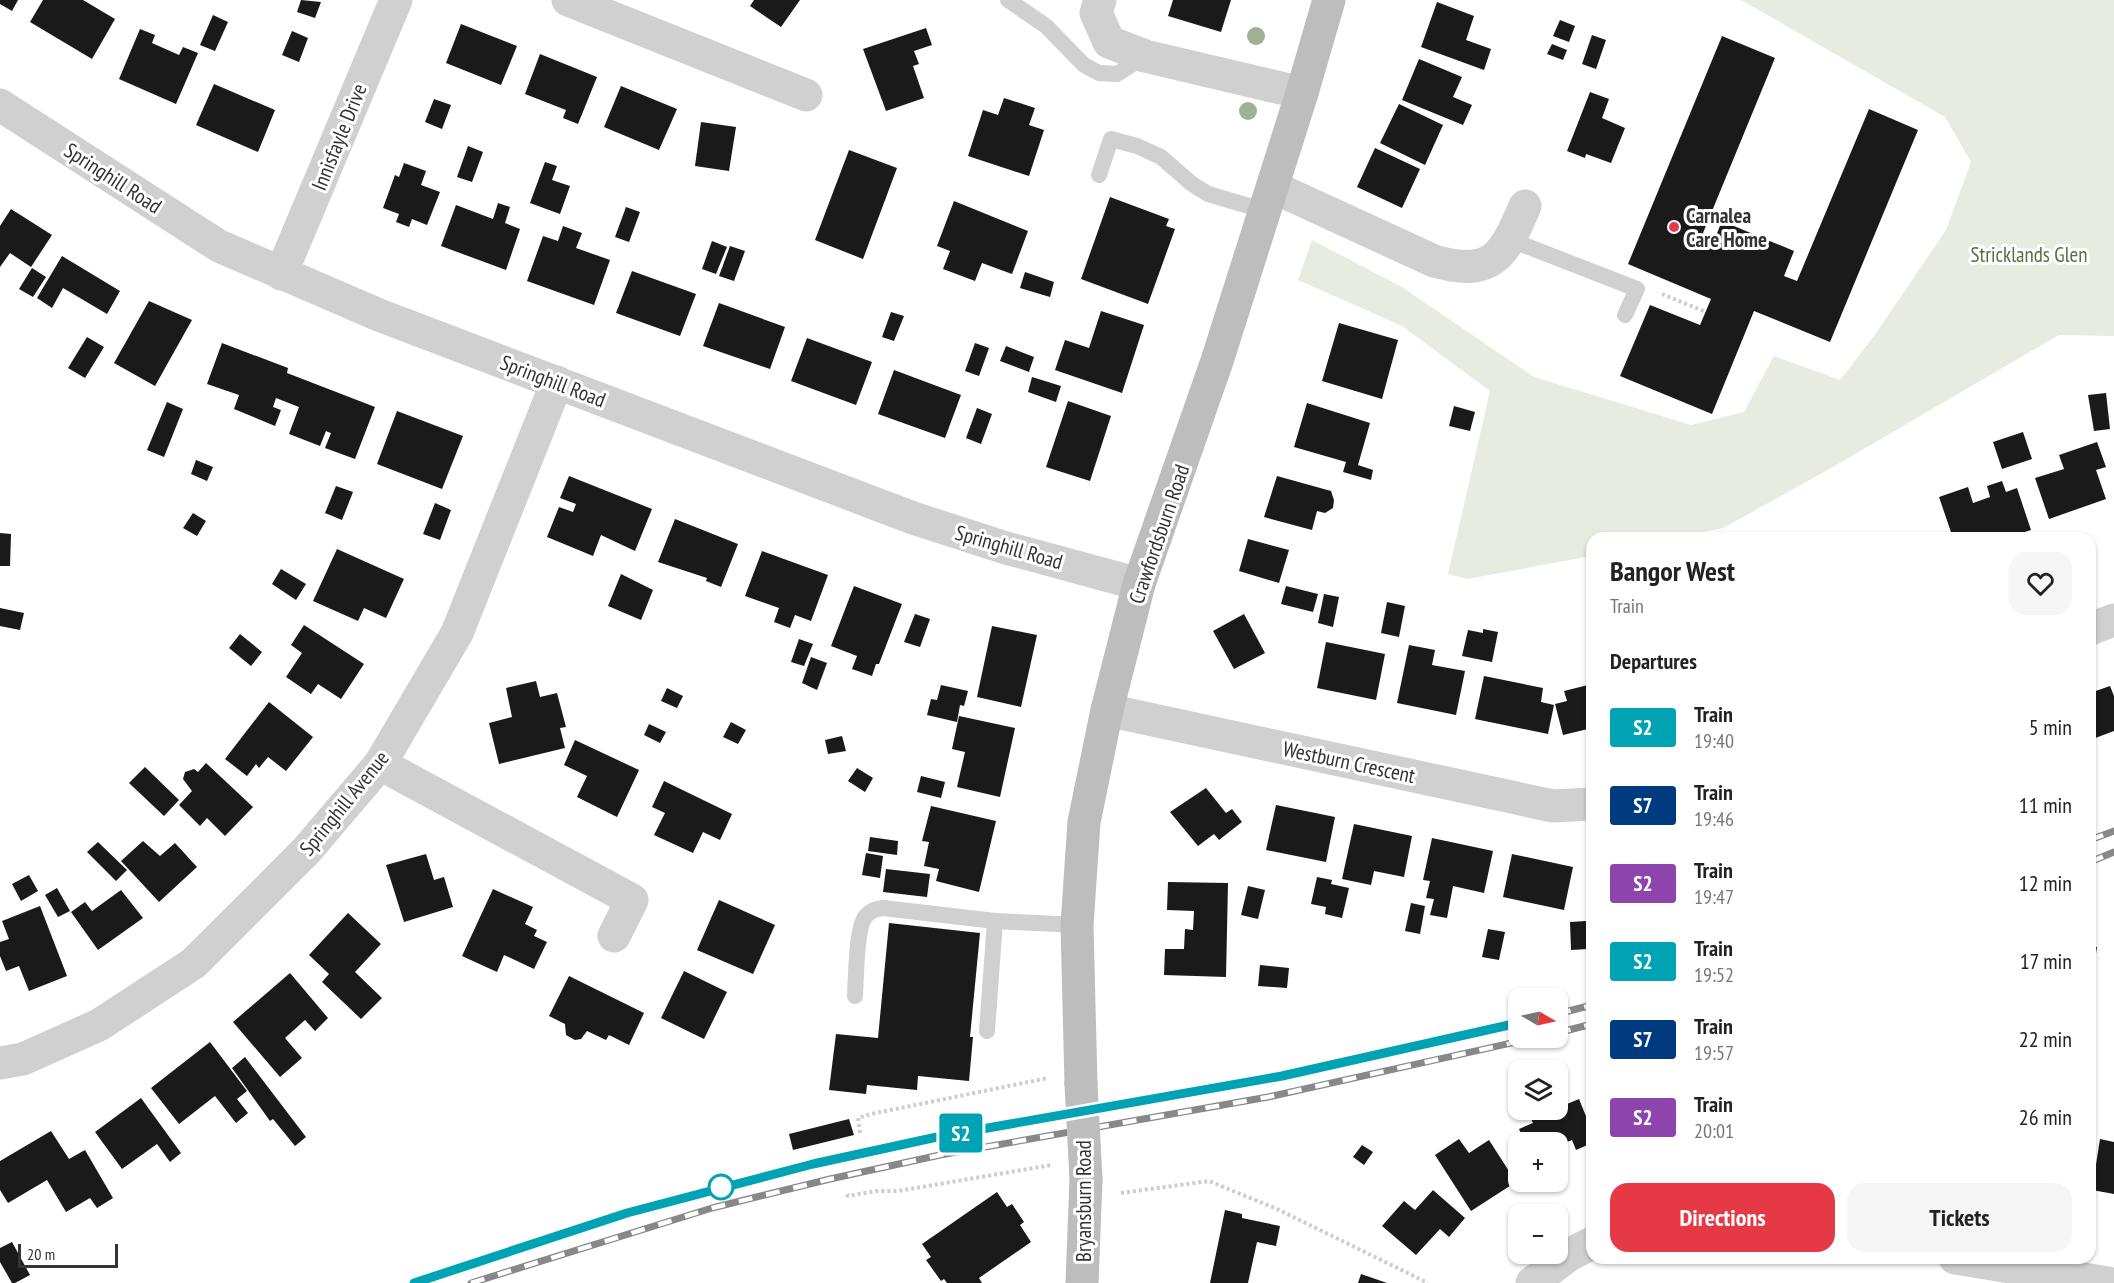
<!DOCTYPE html>
<html lang="en">
<head>
<meta charset="utf-8">
<style>
	body { margin:0; font-family:"PT Sans Narrow",sans-serif; background:#f6f6f6; color:#222; height:100vh; display:flex; flex-direction:column; font-size:22px; white-space:nowrap }
	* { box-sizing:border-box; margin:0 }
	p { font-size:20px; color:#767676 }
	.icon { flex:none; width:33px; height:33px; fill:none; stroke:currentColor; stroke-width:2; stroke-linecap:round; stroke-linejoin:round }
	.map { position:relative; flex:1; overflow:hidden }
	.details { position:absolute; left:1586px; top:532px; width:510px; height:732px; display:flex; flex-direction:column; background:#fff; border-radius:18px; box-shadow:0 2px 4px #0004 }
	.details>* { flex:none }
	.badge { padding:0 12px; border-radius:4px; font-size:21px; line-height:39px }
	.needle { width:39px; rotate:99deg }
	.tools { position:absolute; left:1508px; top:988px; display:grid; gap:12px }
	.tools a { display:grid; place-items:center; width:60px; height:60px; border-radius:12px; background:#fff; box-shadow:0 2px 4px #0004; font-size:30px }
	.scale { position:absolute; left:18px; bottom:15px; width:100px; box-sizing:border-box; padding-left:6px; border:3px solid #333; border-top:0; font-size:16px; line-height:21px; white-space:nowrap; color:#333; -webkit-text-stroke:4px #fff; paint-order:stroke }
	.map>.badge { position:absolute; translate:-50% -50%; box-shadow:0 0 0 3px #fff }
	h2 { padding:0 24px; font-size:22px; line-height:54px }
	.round { display:grid; place-items:center; flex:none; width:63px; height:63px; border-radius:18px; background:#f6f6f6 }
	.summary { display:flex; align-items:center; justify-content:space-between; height:102px; padding:0 24px }
	h1 { font-size:28px; font-weight:800; line-height:45px }
	.primary-button { display:flex; gap:12px; margin-top:auto; padding:12px 24px }
	.primary-button a { flex:1; height:69px; border-radius:18px; background:#e63946; color:#fff; font-size:24px; font-weight:800; line-height:69px; text-align:center }
	.primary-button a+a { background:#f6f6f6; color:#222 }
	ul { padding:0; list-style:none }
	li { display:flex; align-items:center; gap:18px; height:78px; padding:0 24px }
	li div { flex:1 }
	li b { display:block; font-size:22px }
	li em { font-style:normal }
	li .badge { min-width:66px; font-weight:700; text-align:center }
	.map>svg:first-child { display:block }
	.green { fill:#e6ecdf }
	.building { fill:#1a1a1a }
	.lines { fill:none; stroke-linecap:round; stroke-linejoin:round }
	.path { stroke:#cdcdcd; stroke-width:4; stroke-dasharray:3 3; stroke-linecap:butt }
	.service { stroke:#d0d0d0; stroke-width:16 }
	.minor { stroke:#d0d0d0; stroke-width:33 }
	.tertiary { stroke:#d0d0d0; stroke-width:33 }
	.secondary { stroke:#bdbdbd; stroke-width:33 }
	.rail-casing { stroke:#888; stroke-width:7 }
	.rail { stroke:#fff; stroke-width:4.5; stroke-dasharray:14; stroke-linecap:butt }
	.secondary-bridge { stroke:#bdbdbd; stroke-width:33 }
	.tree { fill:#a2b095 }
	.line-casing { stroke:#fff; stroke-width:14 }
	.line { stroke:#00a3b4; stroke-width:9 }
	.poi-dot { fill:#e63946; stroke:#fff; stroke-width:2 }
	.stop-dot { fill:#fff; stroke:#00a3b4; stroke-width:3 }
	.labels { text-anchor:middle; dominant-baseline:central; stroke-width:6; stroke-linejoin:round; paint-order:stroke }
	.street-label { font-size:21px; fill:#333; stroke:#fff }
	.poi-label { font-size:21px; font-weight:bold; fill:#333; stroke:#fff; text-anchor:start }
	.park-label { font-size:21px; fill:#56703f; stroke:#fff }
</style>
</head>
<body>
<div class="map">
<svg width="2114" height="1283" viewBox="0 0 2114 1283">
	<rect width="100%" height="100%" fill="#fff"/>
	<path class="green" d="M1741,0H2114V336L2059,335L1833,467L1723,528L1675,538H1592L1591,556L1468,579L1448,574L1490,391L1402,326L1298,280L1312,240L1402,287L1534,377L1691,425L1744,412L1774,356L1840,380L1874,336L1946,230L1971,162L1945,117Z"/>
	<g class="building">
		<path d="M0,0H18L12,11L0,4Z"/>
		<path d="M43,0H83L115,19L92,59L30,22Z"/>
		<path d="M301,0L321,2L315,18L297,12Z"/>
		<path d="M754,0H800L781,27L750,6Z"/>
		<path d="M1173,0H1231L1221,32L1168,16Z"/>
		<path d="M1437,2L1474,16L1466,40L1491,49L1484,70L1421,47Z"/>
		<path d="M213,15L228,22L215,51L200,45Z"/>
		<path d="M1560,20L1575,26L1569,42L1553,36Z"/>
		<path d="M461,24L517,46L501,85L446,63Z"/>
		<path d="M926,28L932,45L914,51L919,64L913,66L924,98L886,111L863,49Z"/>
		<path d="M140,29L155,35L152,43L179,55L183,47L198,53L176,104L119,79Z"/>
		<path d="M292,31L308,38L299,62L282,55Z"/>
		<path d="M1592,35L1606,40L1596,69L1582,64Z"/>
		<path d="M1722,36L1775,58L1703,233L1715,238L1722,221L1794,251L1784,276L1797,281L1869,109L1918,130L1830,342L1754,311L1712,414L1620,376L1650,305L1700,325L1711,299L1628,264Z"/>
		<path d="M1552,44L1567,50L1563,60L1547,54Z"/>
		<path d="M540,54L597,77L578,124L563,118L566,110L525,94Z"/>
		<path d="M1419,59L1462,77L1453,97L1472,105L1463,125L1402,100Z"/>
		<path d="M214,84L275,110L258,152L196,125Z"/>
		<path d="M621,86L677,109L659,150L604,127Z"/>
		<path d="M1590,92L1609,99L1602,118L1625,128L1611,163L1586,154L1585,158L1567,151Z"/>
		<path d="M1004,98L1035,108L1029,125L1044,130L1029,176L968,156L983,110L998,115Z"/>
		<path d="M434,99L451,105L442,129L425,122Z"/>
		<path d="M1399,104L1443,125L1425,165L1380,143Z"/>
		<path d="M701,122L736,127L729,171L695,166Z"/>
		<path d="M468,146L483,152L472,182L457,177Z"/>
		<path d="M1375,148L1420,169L1402,208L1357,187Z"/>
		<path d="M849,150L897,168L863,259L815,240Z"/>
		<path d="M545,162L557,166L552,180L570,186L560,214L530,203Z"/>
		<path d="M404,163L426,171L421,185L440,192L427,225L412,219L409,227L396,222L399,214L383,208L395,175L399,177Z"/>
		<path d="M1110,197L1169,219L1166,226L1175,229L1148,304L1081,279Z"/>
		<path d="M954,201L1028,231L1012,274L982,263L975,281L943,269L950,251L937,246Z"/>
		<path d="M498,203L510,207L505,223L520,229L506,270L441,246L456,205L493,219Z"/>
		<path d="M626,207L640,212L629,242L615,237Z"/>
		<path d="M11,209L52,235L31,267L10,253L0,267V226Z"/>
		<path d="M563,226L582,233L576,248L610,260L594,305L527,281L543,236L558,241Z"/>
		<path d="M712,241L727,247L716,274L702,269Z"/>
		<path d="M730,246L745,251L734,281L719,276Z"/>
		<path d="M62,256L120,291L107,314L63,288L52,308L37,298Z"/>
		<path d="M32,268L46,277L33,297L19,289Z"/>
		<path d="M632,271L696,294L680,336L616,313Z"/>
		<path d="M1025,272L1054,282L1050,297L1020,288Z"/>
		<path d="M149,301L192,320L155,386L114,363Z"/>
		<path d="M719,303L785,327L770,369L703,346Z"/>
		<path d="M1101,311L1144,325L1122,393L1055,370L1065,340L1089,348Z"/>
		<path d="M891,312L904,316L894,341L882,337Z"/>
		<path d="M1339,323L1398,340L1382,399L1322,381Z"/>
		<path d="M87,337L104,347L85,378L68,368Z"/>
		<path d="M807,338L872,362L856,405L791,381Z"/>
		<path d="M222,343L288,368L287,373L375,407L355,459L325,448L331,433L328,432L326,431L320,446L289,434L299,407L276,398L273,407L281,410L275,426L234,409L239,395L207,384Z"/>
		<path d="M975,343L989,348L979,376L965,371Z"/>
		<path d="M1006,346L1034,357L1029,372L1000,361Z"/>
		<path d="M894,370L961,395L945,438L878,414Z"/>
		<path d="M1032,377L1061,386L1056,402L1028,392Z"/>
		<path d="M2106,393L2110,429L2094,431L2088,395Z"/>
		<path d="M1068,401L1111,416L1090,481L1046,467Z"/>
		<path d="M167,402L183,409L164,457L147,450Z"/>
		<path d="M1307,403L1370,423L1358,465L1373,470L1371,480L1343,472L1346,462L1294,447Z"/>
		<path d="M1454,406L1475,412L1470,431L1449,426Z"/>
		<path d="M977,408L992,414L981,444L966,438Z"/>
		<path d="M397,411L463,436L442,489L377,464Z"/>
		<path d="M2023,432L2032,459L2002,469L1993,442Z"/>
		<path d="M2097,442L2106,467L2096,470L2106,499L2049,519L2035,478L2064,469L2059,455Z"/>
		<path d="M196,460L213,467L207,481L191,474Z"/>
		<path d="M569,476L652,509L635,551L601,535L593,556L547,537L559,507L573,512L576,504L560,498Z"/>
		<path d="M1277,476L1331,491L1334,500L1333,508L1325,513L1317,511L1312,530L1264,517Z"/>
		<path d="M2002,481L2006,492L2017,488L2031,530L2006,538H1953L1939,497L1968,487L1973,503L1990,497L1987,486Z"/>
		<path d="M336,486L353,492L342,520L325,513Z"/>
		<path d="M435,503L451,510L440,540L423,534Z"/>
		<path d="M193,513L206,521L197,536L183,528Z"/>
		<path d="M675,519L738,544L721,587L706,581L707,578L658,562Z"/>
		<path d="M0,533L11,534L10,566H0Z"/>
		<path d="M1248,539L1289,550L1279,583L1239,571Z"/>
		<path d="M337,549L404,579L386,618L364,608L358,621L313,601Z"/>
		<path d="M762,551L828,575L811,621L795,615L790,628L774,622L779,608L745,596Z"/>
		<path d="M281,569L306,584L296,600L272,584Z"/>
		<path d="M621,574L653,590L641,620L608,606Z"/>
		<path d="M854,586L902,604L879,664H876L872,676L852,669L857,656L831,646Z"/>
		<path d="M1286,586L1318,594L1313,612L1281,604Z"/>
		<path d="M1324,594L1339,597L1333,627L1318,623Z"/>
		<path d="M1387,602L1405,606L1399,637L1381,633Z"/>
		<path d="M0,608L24,613L20,630L0,626Z"/>
		<path d="M915,614L930,619L920,647L904,642Z"/>
		<path d="M1244,614L1265,653L1234,669L1213,631Z"/>
		<path d="M304,625L364,664L341,699L318,684L311,694L286,677L302,653L291,645Z"/>
		<path d="M992,626L1037,635L1021,707L977,697Z"/>
		<path d="M1483,629L1498,632L1492,662L1462,656L1468,630L1483,633Z"/>
		<path d="M240,634L262,652L251,666L229,648Z"/>
		<path d="M799,639L813,644L804,666L791,662Z"/>
		<path d="M1326,642L1385,654L1376,700L1317,688Z"/>
		<path d="M1409,645L1435,650L1432,665L1465,671L1456,715L1397,703Z"/>
		<path d="M811,657L827,663L817,690L802,683Z"/>
		<path d="M1484,676L1543,688L1541,702L1554,705L1548,734L1475,719Z"/>
		<path d="M536,681L540,697L557,693L566,727L560,728L565,748L499,764L489,723L512,717L506,688Z"/>
		<path d="M1592,684V728L1563,735L1555,704L1567,701L1564,691Z"/>
		<path d="M941,685L968,691L964,706L960,705L957,722L927,715L931,699L937,700Z"/>
		<path d="M2110,686L2114,696V731L2090,740V693Z"/>
		<path d="M667,688L683,696L677,708L661,701Z"/>
		<path d="M269,702L313,737L286,771L268,757L259,768L256,764L247,776L225,759Z"/>
		<path d="M959,716L1015,728L1000,797L957,787L965,752L952,749Z"/>
		<path d="M731,722L746,730L738,744L723,737Z"/>
		<path d="M649,724L666,732L660,743L644,735Z"/>
		<path d="M842,736L846,751L828,754L825,740Z"/>
		<path d="M575,740L639,770L617,817L577,797L587,776L564,765Z"/>
		<path d="M206,763L253,807L225,836L207,818L200,826L179,805L192,791L183,779L185,772L194,769L198,772Z"/>
		<path d="M145,767L179,800L164,816L129,783Z"/>
		<path d="M857,768L873,778L865,792L848,781Z"/>
		<path d="M921,776L945,782L941,798L917,792Z"/>
		<path d="M664,781L732,814L720,840L703,832L693,853L654,835L665,813L652,807Z"/>
		<path d="M1206,788L1226,813L1232,809L1242,822L1219,840L1214,834L1198,846L1170,812Z"/>
		<path d="M1276,805L1335,817L1326,862L1266,850Z"/>
		<path d="M931,806L996,821L979,892L936,881L939,869L924,866L929,842L922,841Z"/>
		<path d="M1354,824L1412,836L1404,877L1374,871L1371,885L1342,879Z"/>
		<path d="M870,837L898,841L897,855L868,851Z"/>
		<path d="M1432,838L1493,851L1484,893L1453,886L1447,918L1430,915L1434,899L1426,898L1430,881L1423,880Z"/>
		<path d="M143,841L160,856L175,843L197,867L159,902L121,861Z"/>
		<path d="M98,842L127,870L116,881L87,852Z"/>
		<path d="M866,853L883,856L880,878L862,875Z"/>
		<path d="M426,854L434,880L444,877L453,907L404,922L386,865Z"/>
		<path d="M1512,854L1573,867L1564,910L1503,897Z"/>
		<path d="M886,869L930,874L927,897L883,892Z"/>
		<path d="M29,875L38,891L21,901L12,884Z"/>
		<path d="M1317,877L1332,880L1331,884L1349,888L1342,918L1325,914L1326,907L1311,904Z"/>
		<path d="M1168,882L1228,883L1226,977L1164,975L1165,949H1184L1185,929L1193,930L1194,911L1167,910Z"/>
		<path d="M1248,886L1265,890L1258,919L1241,915Z"/>
		<path d="M57,888L70,911L58,917L45,895Z"/>
		<path d="M493,889L533,907L525,924L537,930L534,936L547,942L534,969L504,955L497,972L462,956Z"/>
		<path d="M121,890L143,918L98,950L71,912L85,902L92,911Z"/>
		<path d="M719,900L775,925L753,974L697,950Z"/>
		<path d="M1411,903L1425,906L1420,934L1405,931Z"/>
		<path d="M40,906L67,976L29,991L19,966L6,971L0,956V942L9,939L2,921Z"/>
		<path d="M348,913L381,944L355,972L382,998L361,1019L322,982L329,974L309,955Z"/>
		<path d="M1586,921L1588,949L1571,950L1570,922Z"/>
		<path d="M889,923L980,933L970,1037H973L969,1081L918,1076L917,1090L867,1085L866,1094L829,1090L836,1034L878,1038Z"/>
		<path d="M1488,929L1505,932L1499,960L1482,957Z"/>
		<path d="M2090,946L2097,947L2092,978H2090Z"/>
		<path d="M1260,965L1289,968L1287,988L1258,986Z"/>
		<path d="M684,971L727,992L704,1039L661,1018Z"/>
		<path d="M290,973L328,1018L315,1031L305,1020L285,1038L302,1058L280,1077L233,1022Z"/>
		<path d="M569,976L644,1013L629,1045L609,1035L606,1040L587,1031L581,1039L575,1040L566,1035L565,1024L549,1016Z"/>
		<path d="M210,1042L247,1091L237,1099L248,1113L236,1123L215,1096L179,1124L151,1088Z"/>
		<path d="M245,1057L306,1137L295,1146L273,1119L270,1121L232,1068Z"/>
		<path d="M141,1098L181,1153L170,1162L157,1144L122,1169L95,1132Z"/>
		<path d="M1579,1099L1592,1131V1143L1576,1150L1572,1140L1557,1146V1143H1525L1519,1129L1533,1123L1531,1119Z"/>
		<path d="M849,1119L854,1135L793,1150L789,1134Z"/>
		<path d="M51,1131L69,1159L85,1150L113,1198L97,1208L90,1198L66,1212L47,1180L8,1203L0,1190V1161Z"/>
		<path d="M1459,1139L1469,1153L1489,1140L1516,1182L1471,1211L1435,1155Z"/>
		<path d="M2100,1139L2114,1142V1194L2092,1190Z"/>
		<path d="M1362,1145L1373,1152L1364,1165L1353,1157Z"/>
		<path d="M1433,1190L1465,1218L1449,1237L1440,1229L1416,1255L1382,1226L1404,1201L1415,1210Z"/>
		<path d="M997,1192L1007,1207L1012,1204L1024,1222L1020,1225L1031,1242L979,1278L982,1283H947L944,1279L941,1281L926,1260L931,1257L922,1244Z"/>
		<path d="M1225,1210L1242,1214V1218L1280,1226L1276,1246L1257,1242L1248,1283H1210Z"/>
		<path d="M12,1242L30,1275L15,1283H12L0,1262V1248Z"/>
		<path d="M1361,1274L1387,1283H1358Z"/>
	</g>
	<g class="lines">
		<g class="path">
			<path d="M1662,294L1706,312"/>
			<path d="M860,1133L858,1118L871,1114L1048,1078"/>
			<path d="M1121,1193L1209,1181L1277,1209L1428,1283"/>
			<path d="M847,1194L848,1196L877,1191H898L1052,1165"/>
		</g>
		<g class="service">
			<path d="M1008,0L1046,26L1084,65L1099,73L1117,74L1145,56"/>
			<path d="M1099,175L1111,139L1137,146L1161,157L1192,184L1208,194L1266,211"/>
			<path d="M1511,240L1637,289L1625,315"/>
			<path d="M855,996C856,980 856,926 866,916C871,910 876,909 883,908L995,921L1077,925"/>
			<path d="M987,1031L995,921"/>
		</g>
		<g class="minor">
			<path d="M568,0L806,95"/>
			<path d="M1100,0L1096,13L1109,42L1145,56L1302,93"/>
			<path d="M1273,187L1434,261C1493,278 1504,255 1525,206"/>
			<path d="M281,274L396,0"/>
			<path d="M2090,629L2114,620"/>
			<path d="M1107,710L1553,806L1592,804"/>
			<path d="M380,764L632,900L614,936"/>
			<path d="M0,1063L23,1059L99,1025L194,963L306,851L380,764L457,633L557,382"/>
			<path d="M1955,1258L2108,1283"/>
			<path d="M1532,1283L1569,1255L1592,1243"/>
		</g>
		<path class="tertiary" d="M0,105L219,246L379,315L913,518L1006,548L1139,584"/>
		<g class="secondary">
			<path d="M1081,1084L1077,925L1084,822L1107,710L1139,584L1217,361L1302,93L1329,0"/>
			<path d="M1082,1283L1086,1179"/>
		</g>
		<g class="rail-casing">
			<g id="rail">
				<path d="M2090,840L2114,831"/>
				<path d="M2090,862L2114,852"/>
				<path d="M1557,1014L1592,1005"/>
				<path d="M1557,1033L1592,1024"/>
				<path d="M414,1283L627,1213L813,1164L937,1137L1282,1076L1518,1023"/>
				<path d="M471,1283L712,1208L830,1179L940,1155L1268,1097L1534,1038"/>
			</g>
		</g>
		<use href="#rail" class="rail"/>
		<path class="secondary-bridge" d="M1081,1084L1086,1179"/>
	</g>
	<g class="tree">
		<circle cx="1256" cy="36" r="9"/>
		<circle cx="1248" cy="111" r="9"/>
	</g>
	<g class="lines">
		<g class="line-casing">
			<path id="line" d="M414,1283L627,1213L813,1164L937,1137L1282,1076L1518,1023"/>
		</g>
		<use href="#line" class="line"/>
	</g>
	<circle class="poi-dot" cx="1674" cy="227" r="6"/>
	<circle class="stop-dot" cx="721" cy="1187" r="12"/>
	<g class="labels">
		<g class="street-label">
			<text transform="translate(339 137) rotate(-68)">Innisfayle Drive</text>
			<text transform="translate(113 178) rotate(33)">Springhill Road</text>
			<text transform="translate(553 381) rotate(21)">Springhill Road</text>
			<text transform="translate(1159 534) rotate(-71)">Crawfordsburn Road</text>
			<text transform="translate(1009 547) rotate(16)">Springhill Road</text>
			<text transform="translate(1349 762) rotate(12)">Westburn Crescent</text>
			<text transform="translate(344 803) rotate(-51)">Springhill Avenue</text>
			<text transform="translate(1083 1201) rotate(-90)">Bryansburn Road</text>
		</g>
		<g class="poi-label">
			<text x="1686" y="215">Carnalea<tspan x="1686" dy="24">Care Home</tspan></text>
		</g>
		<g class="park-label">
			<text x="2029" y="254">Stricklands Glen</text>
		</g>
	</g>
</svg>
<div class="tools">
<a><svg class="needle" viewBox="-14 -14 28 28"><path d="M0-13l5 13h-10z" fill="#e53935"/><path d="M0 13l5-13h-10z" fill="#767676"/></svg></a>
<a><svg class="icon" aria-label="layers" viewBox="0 0 24 24"><path d="M12 4l9 5-9 5-9-5zM3 14l9 5 9-5"/></svg></a>
<a>+</a>
<a>−</a>
</div>
<div class="scale">20 m</div>
<b class="badge" style="left:961px;top:1133px;background:#00a3b4;color:#fff">S2</b>
<section class="details">
<div class="summary"><div><h1>Bangor West</h1><p>Train</p></div><a class="round"><svg class="icon" aria-label="heart" viewBox="0 0 24 24"><path d="M12 20l-8-8c-3-5 5-10 8-4 3-6 11-1 8 4z"/></svg></a></div>
<h2>Departures</h2>
<ul>
<li><span class="badge" style="background:#00a3b4;color:#fff">S2</span><div><b>Train</b><p>19:40</p></div><em>5 min</em></li>
<li><span class="badge" style="background:#003b80;color:#fff">S7</span><div><b>Train</b><p>19:46</p></div><em>11 min</em></li>
<li><span class="badge" style="background:#8e44ad;color:#fff">S2</span><div><b>Train</b><p>19:47</p></div><em>12 min</em></li>
<li><span class="badge" style="background:#00a3b4;color:#fff">S2</span><div><b>Train</b><p>19:52</p></div><em>17 min</em></li>
<li><span class="badge" style="background:#003b80;color:#fff">S7</span><div><b>Train</b><p>19:57</p></div><em>22 min</em></li>
<li><span class="badge" style="background:#8e44ad;color:#fff">S2</span><div><b>Train</b><p>20:01</p></div><em>26 min</em></li>
</ul>
<div class="primary-button"><a>Directions</a><a>Tickets</a></div>
</section>
</div>
</body>
</html>
